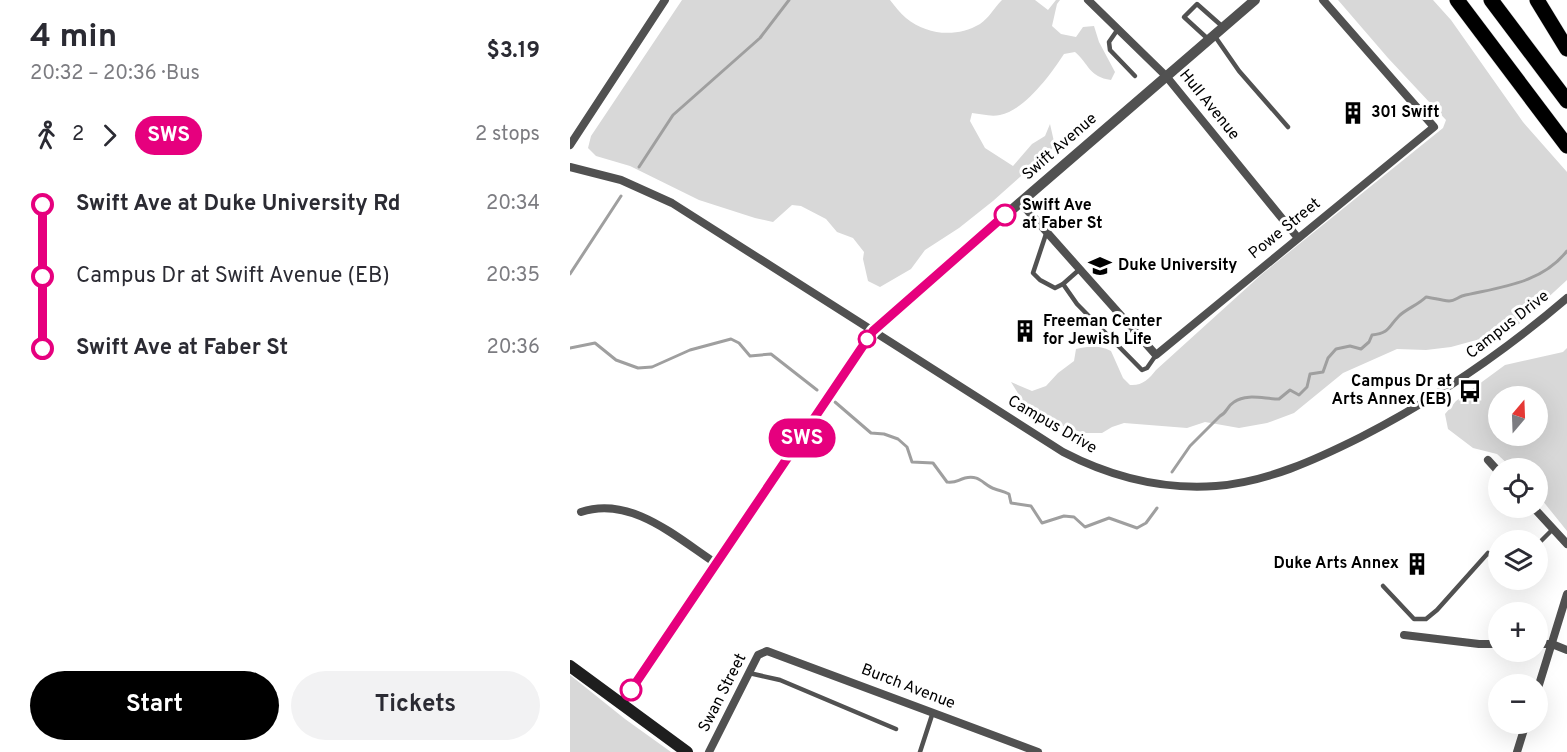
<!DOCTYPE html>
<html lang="en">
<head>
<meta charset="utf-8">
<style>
	body { margin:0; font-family:Overpass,sans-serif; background:#f2f2f3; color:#2b2b33; height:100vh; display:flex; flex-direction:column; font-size:22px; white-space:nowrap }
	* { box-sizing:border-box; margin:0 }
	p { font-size:20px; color:#7c7c81 }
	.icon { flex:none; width:33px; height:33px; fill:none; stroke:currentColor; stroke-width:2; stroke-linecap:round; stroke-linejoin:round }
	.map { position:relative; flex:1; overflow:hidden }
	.drawer { display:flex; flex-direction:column; background:#fff; width:570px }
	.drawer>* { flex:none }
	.badge { padding:0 12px; border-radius:20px; font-size:21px; line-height:39px }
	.needle { width:39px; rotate:19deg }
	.buttons { position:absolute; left:918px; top:386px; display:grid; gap:12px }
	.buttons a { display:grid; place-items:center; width:60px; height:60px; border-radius:50%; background:#fff; box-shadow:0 6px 24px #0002; font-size:30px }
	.map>.badge { position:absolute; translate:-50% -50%; box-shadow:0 0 0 3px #fff }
	.legs { display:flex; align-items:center; gap:9px; height:66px; padding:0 30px; font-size:20px }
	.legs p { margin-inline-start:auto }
	.headline { display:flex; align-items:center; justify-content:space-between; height:102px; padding:0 30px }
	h1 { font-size:33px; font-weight:700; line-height:45px }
	.cta { display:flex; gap:12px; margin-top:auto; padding:12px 30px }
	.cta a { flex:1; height:69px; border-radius:36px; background:#000; color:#fff; font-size:24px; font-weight:700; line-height:69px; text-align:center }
	.cta a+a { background:#f2f2f3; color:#2b2b33 }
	ul { padding:0 30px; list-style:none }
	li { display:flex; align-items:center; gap:21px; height:72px; font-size:22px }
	li i { display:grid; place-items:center; width:9px; height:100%; margin:0 8px; background:currentColor }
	li i::after { content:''; width:15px; height:15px; margin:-8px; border:4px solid; border-radius:50%; background:#fff }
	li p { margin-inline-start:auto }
	li:first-child i { background:linear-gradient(#0000 50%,currentColor 0) }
	li:last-child i { background:linear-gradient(currentColor 50%,#0000 0) }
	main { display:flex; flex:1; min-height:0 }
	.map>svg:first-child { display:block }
	.green { fill:#d8d8d8; fill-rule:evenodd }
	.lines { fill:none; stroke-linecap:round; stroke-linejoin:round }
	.stream { stroke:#9f9f9f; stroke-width:3 }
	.motorway-casing { stroke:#dbdbdb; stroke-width:16 }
	.service { stroke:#515151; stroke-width:4.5 }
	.minor { stroke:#515151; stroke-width:8 }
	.tertiary { stroke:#515151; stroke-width:10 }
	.secondary { stroke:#1e1e1e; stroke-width:12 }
	.motorway { stroke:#000; stroke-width:15 }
	.line-1-casing { stroke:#fff; stroke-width:14 }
	.line-1 { stroke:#e6007e; stroke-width:9 }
	.stop-1-dot { fill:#fff; stroke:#e6007e; stroke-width:3 }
	.labels { text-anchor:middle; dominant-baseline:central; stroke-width:6; stroke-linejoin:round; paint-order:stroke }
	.street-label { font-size:16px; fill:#000; stroke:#fff }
	.poi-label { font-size:16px; font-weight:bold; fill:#000; stroke:#fff; text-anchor:start }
	.stop-label { font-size:16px; font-weight:bold; fill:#000; stroke:#fff; text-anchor:start }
</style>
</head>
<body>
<main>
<section class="drawer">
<div class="headline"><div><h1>4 min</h1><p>20:32 – 20:36 · Bus</p></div><b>$3.19</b></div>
<div class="legs"><svg class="icon" aria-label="walk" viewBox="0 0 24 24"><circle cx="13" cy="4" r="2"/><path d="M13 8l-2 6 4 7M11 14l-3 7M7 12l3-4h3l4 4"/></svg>2<svg class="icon" aria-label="forward" viewBox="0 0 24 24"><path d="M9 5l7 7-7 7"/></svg><b class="badge" style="background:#e6007e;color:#fff">SWS</b><p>2 stops</p></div>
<ul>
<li><i style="color:#e6007e"></i><b>Swift Ave at Duke University Rd</b><p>20:34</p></li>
<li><i style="color:#e6007e"></i><span>Campus Dr at Swift Avenue (EB)</span><p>20:35</p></li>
<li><i style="color:#e6007e"></i><b>Swift Ave at Faber St</b><p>20:36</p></li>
</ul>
<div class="cta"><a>Start</a><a>Tickets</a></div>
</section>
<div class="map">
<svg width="997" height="752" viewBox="0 0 997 752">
	<rect width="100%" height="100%" fill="#fff"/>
	<g class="green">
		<path d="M112,0H320C325,6 330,13 336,18C357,35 386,38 410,24C419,18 424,8 432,0H465L478,10L486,0H490L487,4L482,26L491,34L506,37L513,27L524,26L529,42L545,72L541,80C519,77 519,64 505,52L494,54C481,74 455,110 430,115C421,117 411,114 402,113L400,121L415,148L443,166L462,144L475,136L480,124L485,146L423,201L389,228L355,250L341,269L310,287L298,281L293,259L294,252L283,238L267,232L256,219L231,206L222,205L203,222L185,218L129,200L60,166L26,156L18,148L21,136Z"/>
		<path d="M768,0H863L881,20L953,122L997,172V280L949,324L932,333L881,347L856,350L827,349L773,373L724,413L697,423L669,428L635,422L617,428L554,423L542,427L532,433H514L477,421L459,411L441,382L462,391L476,386L488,373L504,361L506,349C520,346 528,345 541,351L553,378L560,385C572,386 579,379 586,370L692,274L873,128L876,120L818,58Z"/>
		<path d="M997,348V531L968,495V468H942L927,454L903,448L878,429L875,414L886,401L935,365L993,352ZM928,396H968V435H928Z"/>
		<path d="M0,675L55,719L101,752H0Z"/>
	</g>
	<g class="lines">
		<g class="stream">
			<path d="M69,167L103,115L190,38L219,0"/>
			<path d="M0,274L51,196"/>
			<path d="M0,348L25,343L46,360L68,368L82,367L120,350L161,339L169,343L180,356L201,354L247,390"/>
			<path d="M265,402L301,433L314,434L328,439L337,447L342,462L363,463L377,482C387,483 387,480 395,478C410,474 414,486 425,489C431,491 433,491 439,494L441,503L461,506L472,523L494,516L504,517L515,527L539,518L567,528L576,523L587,508"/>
			<path d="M602,472L620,446L650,416C657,413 657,406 664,402C677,393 694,399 709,399L720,390L729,395L737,387L740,374L753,372L758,358L766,349L780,346L791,349L799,342L802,335C820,333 818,327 829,316C836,309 848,305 856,297C863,298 871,300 879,301C884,301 887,298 892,296C930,287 971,284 997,251"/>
		</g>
		<g class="motorway-casing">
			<g id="motorway">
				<path d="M887,0L997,146"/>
				<path d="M921,0L997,101"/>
				<path d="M967,0L997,49"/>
			</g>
		</g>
		<g class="service">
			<path d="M548,29L539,42L540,50L565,76"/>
			<path d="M644,35L669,71L718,127"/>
			<path d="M638,39L614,17L627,4L653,27"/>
			<path d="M477,231L463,273L470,280L485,288L493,284L510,269"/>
			<path d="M493,284L507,304L572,370L577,368L586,355"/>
			<path d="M968,544L983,529"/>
			<path d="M813,586L844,619H856L867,610L918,553L928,562"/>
			<path d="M179,673L210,680L326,729"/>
			<path d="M350,752L363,712"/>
		</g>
		<g class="minor">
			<path d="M518,0L596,76L728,238"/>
			<path d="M0,145L95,0"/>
			<path d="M0,167L51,180L102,203L493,452C541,477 591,490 646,486C697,482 745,460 791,437C865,399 934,352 997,298"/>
			<path d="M450,202L586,355L864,127L753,0"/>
			<path d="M918,460L928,471"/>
			<path d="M963,507L997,544"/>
			<path d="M11,512C61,495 107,538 147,564"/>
			<path d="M834,635L909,644H928"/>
			<path d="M968,644H982L997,650"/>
			<path d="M968,688L997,594"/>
			<path d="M139,752L188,655L197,651L468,752"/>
			<path d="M947,752L956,723"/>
		</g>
		<path class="tertiary" d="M51,704L307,326L685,0"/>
		<path class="secondary" d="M0,666L117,752"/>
		<use href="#motorway" class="motorway"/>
	</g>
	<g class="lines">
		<g class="line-1-casing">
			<path id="line-1" d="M61,690L303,331L435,215"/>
		</g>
		<use href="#line-1" class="line-1"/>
	</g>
	<defs>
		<g id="building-bare" transform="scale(1.8)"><path d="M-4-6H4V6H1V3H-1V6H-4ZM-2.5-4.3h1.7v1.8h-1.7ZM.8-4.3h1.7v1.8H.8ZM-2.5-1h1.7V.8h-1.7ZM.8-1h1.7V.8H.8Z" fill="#000" stroke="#fff" stroke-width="2.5" paint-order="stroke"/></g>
		<g id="university-bare" transform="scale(1.8)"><path d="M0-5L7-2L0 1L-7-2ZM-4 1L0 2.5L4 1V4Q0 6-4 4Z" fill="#000" stroke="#fff" stroke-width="2.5" paint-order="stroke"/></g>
		<g id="bus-bare" transform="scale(1.8)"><path d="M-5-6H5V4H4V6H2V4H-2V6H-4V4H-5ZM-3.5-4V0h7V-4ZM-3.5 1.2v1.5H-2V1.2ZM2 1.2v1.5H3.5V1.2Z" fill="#000" stroke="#fff" stroke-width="2.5" paint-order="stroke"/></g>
	</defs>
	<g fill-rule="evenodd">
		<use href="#building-bare" x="783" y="113"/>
		<use href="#university-bare" x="530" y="266"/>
		<use href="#building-bare" x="455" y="331"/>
		<use href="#bus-bare" x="900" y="391"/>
		<use href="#building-bare" x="847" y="564"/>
	</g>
	<g class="stop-1-dot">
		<circle cx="435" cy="215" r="10"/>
		<circle cx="297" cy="339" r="8"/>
		<circle cx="61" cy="690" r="10"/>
	</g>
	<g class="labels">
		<g class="street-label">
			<text transform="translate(639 105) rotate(51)">Hull Avenue</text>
			<text transform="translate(490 147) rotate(-41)">Swift Avenue</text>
			<text transform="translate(715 229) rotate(-39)">Powe Street</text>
			<text transform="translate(938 325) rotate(-38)">Campus Drive</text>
			<text transform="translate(482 425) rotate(30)">Campus Drive</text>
			<text transform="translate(338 687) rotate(21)">Burch Avenue</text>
			<text transform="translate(153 693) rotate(-63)">Swan Street</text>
		</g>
		<g class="poi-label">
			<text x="801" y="113">301 Swift</text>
			<text x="548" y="266">Duke University</text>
			<text x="473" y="322">Freeman Center<tspan x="473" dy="18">for Jewish Life</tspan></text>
			<text x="882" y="382" text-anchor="end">Campus Dr at<tspan x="882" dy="18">Arts Annex (EB)</tspan></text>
			<text x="829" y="564" text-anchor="end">Duke Arts Annex</text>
		</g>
		<g class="stop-label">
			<text x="452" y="206">Swift Ave<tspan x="452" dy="18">at Faber St</tspan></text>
		</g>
	</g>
</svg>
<div class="buttons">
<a><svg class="needle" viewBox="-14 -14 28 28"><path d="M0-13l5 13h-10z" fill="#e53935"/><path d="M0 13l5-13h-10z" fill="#7c7c81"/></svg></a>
<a><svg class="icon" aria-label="locate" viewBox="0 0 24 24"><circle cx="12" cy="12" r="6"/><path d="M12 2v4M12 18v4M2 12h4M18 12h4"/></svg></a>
<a><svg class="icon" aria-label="layers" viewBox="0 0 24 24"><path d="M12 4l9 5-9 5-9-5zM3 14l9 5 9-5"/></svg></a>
<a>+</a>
<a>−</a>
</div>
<b class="badge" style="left:232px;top:438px;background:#e6007e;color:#fff">SWS</b>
</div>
</main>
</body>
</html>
